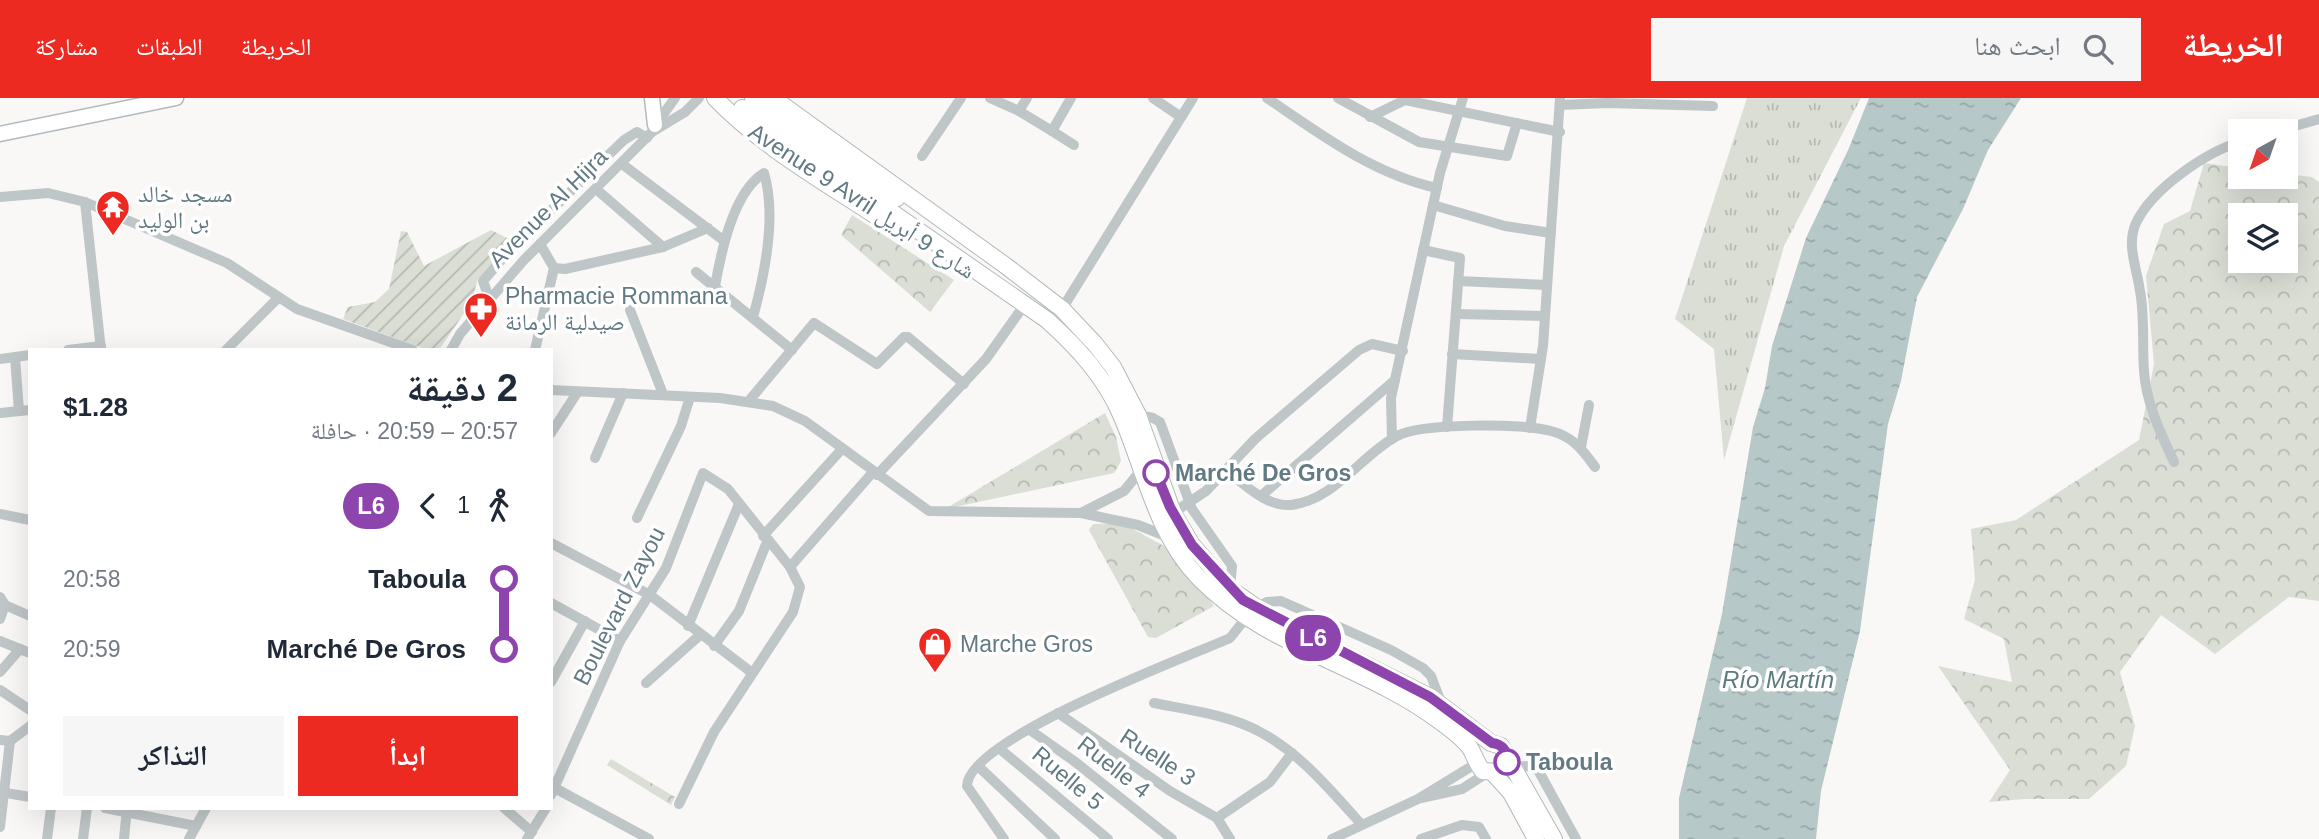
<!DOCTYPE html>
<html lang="ar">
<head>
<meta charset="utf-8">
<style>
	body { margin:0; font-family:Arial,"Noto Naskh Arabic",sans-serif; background:#f6f6f7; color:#1f2937; direction:rtl; height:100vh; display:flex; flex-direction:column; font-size:26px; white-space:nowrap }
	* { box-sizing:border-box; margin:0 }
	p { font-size:23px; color:#747a83 }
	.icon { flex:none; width:38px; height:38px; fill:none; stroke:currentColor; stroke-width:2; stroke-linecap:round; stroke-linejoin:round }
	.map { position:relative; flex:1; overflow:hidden; direction:ltr }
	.panel { position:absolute; left:28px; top:250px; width:525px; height:462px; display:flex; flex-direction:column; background:#fff; border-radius:0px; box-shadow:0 7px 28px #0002; direction:rtl }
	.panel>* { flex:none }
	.badge { padding:0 14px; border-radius:23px; font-size:24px; line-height:46px }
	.needle { width:46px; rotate:220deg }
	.tools { position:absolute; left:2228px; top:21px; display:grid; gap:14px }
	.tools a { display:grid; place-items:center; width:70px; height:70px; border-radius:0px; background:#fff; box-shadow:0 7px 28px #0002; font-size:35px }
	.map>.badge { position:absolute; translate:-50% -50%; box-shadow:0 0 0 4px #fff }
	.legs { display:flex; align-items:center; gap:10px; height:77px; padding:0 35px; font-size:23px }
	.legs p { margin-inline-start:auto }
	.overview { display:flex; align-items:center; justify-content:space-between; height:119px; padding:0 35px }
	h1 { font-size:38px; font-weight:800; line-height:52px }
	.cta { display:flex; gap:14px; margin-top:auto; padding:14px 35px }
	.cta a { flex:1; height:80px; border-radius:0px; background:#ed2a21; color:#fff; font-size:28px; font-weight:800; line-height:80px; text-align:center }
	.cta a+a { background:#f6f6f7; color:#1f2937 }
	ul { padding:0 35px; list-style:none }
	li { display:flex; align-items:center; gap:24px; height:70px; font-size:26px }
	li i { display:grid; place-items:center; width:10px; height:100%; margin:0 9px; background:currentColor }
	li i::after { content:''; width:18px; height:18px; margin:-9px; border:5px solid; border-radius:50%; background:#fff }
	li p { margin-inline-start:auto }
	li:first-child i { background:linear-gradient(#0000 50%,currentColor 0) }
	li:last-child i { background:linear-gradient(currentColor 50%,#0000 0) }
	header { display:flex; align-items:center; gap:42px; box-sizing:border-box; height:98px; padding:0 35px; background:#ed2a21; color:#fff }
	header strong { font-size:33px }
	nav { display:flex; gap:38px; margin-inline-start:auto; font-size:24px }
	.search { width:490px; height:63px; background:#f6f6f7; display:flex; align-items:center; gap:18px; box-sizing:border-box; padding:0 24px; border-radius:0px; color:#747a83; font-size:26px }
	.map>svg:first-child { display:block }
	.grass { fill:url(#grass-tufts) }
	.park { fill:url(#park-crowns); fill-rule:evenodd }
	.garden { fill:url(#garden-furrows) }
	.water { fill:url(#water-ripples) }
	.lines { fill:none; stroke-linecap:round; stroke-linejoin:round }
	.major-casing { stroke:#b2babd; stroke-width:17 }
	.highway-casing { stroke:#b2b9bb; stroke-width:18 }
	.minor { stroke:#bfc6c8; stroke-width:10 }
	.major { stroke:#fff; stroke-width:14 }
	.highway { stroke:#fff; stroke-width:16 }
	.line-1-casing { stroke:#fff; stroke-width:16 }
	.line-1 { stroke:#8e44ad; stroke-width:10 }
	.stop-1-dot { fill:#fff; stroke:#8e44ad; stroke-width:3.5 }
	.labels { text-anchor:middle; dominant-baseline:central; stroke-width:7; stroke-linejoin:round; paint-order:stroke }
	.poi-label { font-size:23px; fill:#627a83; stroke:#fff; text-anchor:start }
	.street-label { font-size:23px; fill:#627a83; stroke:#fff }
	.stop-label { font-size:23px; font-weight:bold; fill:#627a83; stroke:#fff; text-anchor:start }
	.water-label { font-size:24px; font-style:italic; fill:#5d7a7c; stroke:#fff }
</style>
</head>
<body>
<header>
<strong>الخريطة</strong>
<div class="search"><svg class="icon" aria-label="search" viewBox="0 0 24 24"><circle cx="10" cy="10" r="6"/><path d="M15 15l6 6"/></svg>ابحث هنا</div>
<nav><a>الخريطة</a><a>الطبقات</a><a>مشاركة</a></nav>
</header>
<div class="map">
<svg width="2319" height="741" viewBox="0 0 2319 741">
	<defs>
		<pattern id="grass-tufts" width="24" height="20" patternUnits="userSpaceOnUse" patternTransform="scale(1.75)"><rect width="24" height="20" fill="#daded5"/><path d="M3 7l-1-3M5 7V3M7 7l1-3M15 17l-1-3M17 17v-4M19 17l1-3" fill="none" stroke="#b4b9b2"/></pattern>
		<pattern id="park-crowns" width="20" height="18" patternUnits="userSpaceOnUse" patternTransform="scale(1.75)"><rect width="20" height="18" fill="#daded5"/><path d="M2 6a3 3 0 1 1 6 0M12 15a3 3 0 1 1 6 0" fill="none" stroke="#b4b9b2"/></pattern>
		<pattern id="garden-furrows" width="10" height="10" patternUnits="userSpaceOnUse" patternTransform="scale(1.75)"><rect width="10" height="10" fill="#daded5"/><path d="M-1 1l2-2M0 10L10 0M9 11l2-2" fill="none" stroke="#b4b9b2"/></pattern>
		<pattern id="water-ripples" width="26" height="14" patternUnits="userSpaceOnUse" patternTransform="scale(1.75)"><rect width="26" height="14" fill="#b7c8c9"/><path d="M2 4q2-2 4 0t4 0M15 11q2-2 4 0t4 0" fill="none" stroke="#98a7a9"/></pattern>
	</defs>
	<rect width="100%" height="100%" fill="#f9f8f6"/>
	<path class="grass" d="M1747,0H1861L1784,148L1724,362L1714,251L1675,221Z"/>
	<g class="park">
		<path d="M2204,65L2240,70V79H2286V76L2312,79L2319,84V503L2289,499L2215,556L2161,517L2120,574L2135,628L2126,668L2089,701H2024L1989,704L2010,672L1938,568L2012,584L2004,541L1964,521L1975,482L1971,431L2016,422L2139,342L2154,266L2146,178L2164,126L2190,113ZM2240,117H2286V163H2240Z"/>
		<path d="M852,117L954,182L930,214L841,137Z"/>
		<path d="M1105,315L1116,339L1121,363L1114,375L945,411Z"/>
		<path d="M1122,425L1171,452L1214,508L1156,540L1148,539L1089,432L1093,426Z"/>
		<path d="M611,661L675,699L671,707L607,667Z"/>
	</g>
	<path class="garden" d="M491,132L517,145L478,181L471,205L439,252H428L343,221L348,209L375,204L389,191L401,133L407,134L424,168Z"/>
	<path class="water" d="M1869,0H2021L1988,52L1963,111L1917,199L1901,283L1888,326L1860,533L1821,693L1816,741H1679V700L1722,516L1753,329L1765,290L1772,248L1806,140L1849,50Z"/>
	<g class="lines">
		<g class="major-casing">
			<g id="major">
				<path d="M652,0L655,27"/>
				<path d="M0,36L176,0"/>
			</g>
		</g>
		<g class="highway-casing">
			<g id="highway">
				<path d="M715,0C763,50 828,86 885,124"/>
				<path d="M753,0L816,47L897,100"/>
				<path d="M773,0L1006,168L1062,211L1095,246L1113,269L1138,317L1173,415L1192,447L1230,491L1269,518L1430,599L1491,645L1501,648L1554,741"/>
				<path d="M742,10L1047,222C1077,249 1105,279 1121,317C1145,372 1156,435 1198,479C1265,549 1364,567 1438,622C1449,630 1462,639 1470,650C1475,658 1477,667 1483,673L1499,674L1508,661"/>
				<path d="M1494,676L1511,695L1536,741"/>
			</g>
		</g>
		<g class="minor">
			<path d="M990,0L1019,13L1027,0"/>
			<path d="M1153,0L1181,19"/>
			<path d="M1267,0C1320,36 1373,76 1437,90"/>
			<path d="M1338,0L1419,44L1507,58L1517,25"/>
			<path d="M1560,7L1607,5L1713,8"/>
			<path d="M1019,13L1052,33L1071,0"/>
			<path d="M1370,19L1405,2L1560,34"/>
			<path d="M654,29L675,0"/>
			<path d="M1052,33L1074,47"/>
			<path d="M2277,33L2319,21"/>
			<path d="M922,58L961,0"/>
			<path d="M622,66L723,142"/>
			<path d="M596,91L663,149L708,130"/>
			<path d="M0,99L48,95L85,104L227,165L297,211L413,252"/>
			<path d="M85,104L101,252"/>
			<path d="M1433,107L1505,128L1551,135"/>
			<path d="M540,146L554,170L565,171L663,149"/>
			<path d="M1423,152L1460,160L1447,329"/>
			<path d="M696,174L792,252"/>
			<path d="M1458,183L1547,187"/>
			<path d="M715,188C721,155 733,94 764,75C777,119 765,176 753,219"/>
			<path d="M489,200L483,183L511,151L624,42L637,34L647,40"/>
			<path d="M1062,211L1193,0"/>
			<path d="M630,212L663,296"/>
			<path d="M1456,216L1545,218"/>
			<path d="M68,252L101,248"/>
			<path d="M226,252L278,200"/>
			<path d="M451,252L460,236L523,163L652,34L685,14L699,0"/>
			<path d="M535,252L554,170"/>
			<path d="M1452,256L1541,261"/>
			<path d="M15,259L19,313"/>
			<path d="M0,261L30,257"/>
			<path d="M551,292L720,300L773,308L805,323L929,413L1081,415L1138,427L1168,439"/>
			<path d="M748,304L814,225L877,266L904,239H908L964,286"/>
			<path d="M0,315L30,312"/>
			<path d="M1138,317L1153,320L1160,324L1192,411L1232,468L1230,491"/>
			<path d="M1530,330L1543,248L1560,0"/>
			<path d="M551,335L577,295"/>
			<path d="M1392,341L1391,300L1440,75L1463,0"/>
			<path d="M1581,349L1589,307"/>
			<path d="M595,360L623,295"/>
			<path d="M2174,364C2161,336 2146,305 2144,273C2142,246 2145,220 2140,193C2137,170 2126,147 2136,125C2152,91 2206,54 2240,44"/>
			<path d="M1227,373C1245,387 1267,409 1291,407C1335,402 1361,357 1397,338C1421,325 1524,325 1551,333C1572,338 1583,352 1595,369"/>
			<path d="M877,377L986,261L1025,206"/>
			<path d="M1261,398L1395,282"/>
			<path d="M1081,415L1124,393L1142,371"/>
			<path d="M1173,415L1206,393L1255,341L1359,252L1372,246L1403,253"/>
			<path d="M0,416L30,422"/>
			<path d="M637,420L681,328L690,299"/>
			<path d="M763,438L842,351"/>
			<path d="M551,445L650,497L751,574"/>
			<path d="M790,469L873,374"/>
			<path d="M0,499L5,507L0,521"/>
			<path d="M551,505L620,543"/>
			<path d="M5,507L30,518"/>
			<path d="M1255,510L1267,504L1281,503L1391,552L1423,570L1431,578L1442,607"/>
			<path d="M688,528L739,406"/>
			<path d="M0,543L30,555"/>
			<path d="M714,548L739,513L767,444"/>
			<path d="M0,574L20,551"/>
			<path d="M551,584L585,523"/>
			<path d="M646,585L700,537"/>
			<path d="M0,592L30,612"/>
			<path d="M1154,605C1184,611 1215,615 1243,626C1292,645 1327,688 1361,726"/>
			<path d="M1058,615L1170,693L1217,720L1230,741"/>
			<path d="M1030,632L1074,663L1172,741"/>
			<path d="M0,642L10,643L30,628"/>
			<path d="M1000,651L1108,741"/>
			<path d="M979,669L1055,741"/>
			<path d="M1513,669L1528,668L1538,672L1576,741"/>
			<path d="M551,688L649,741"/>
			<path d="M0,694L30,699"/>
			<path d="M551,697L620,543L666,470L703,375L728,391L790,469L800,489L793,514L714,634L679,706"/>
			<path d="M1421,700L1462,691L1487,675"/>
			<path d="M105,710L196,728"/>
			<path d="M504,710L532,734"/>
			<path d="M1217,720L1270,684L1292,655"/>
			<path d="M0,729L10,643"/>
			<path d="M47,741L51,710"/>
			<path d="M83,741L87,710"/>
			<path d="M124,741L127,710"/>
			<path d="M189,741L206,710"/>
			<path d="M527,741L546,710"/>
			<path d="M1004,741L967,688C968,640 1188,559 1230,540L1246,520"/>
			<path d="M1332,741L1418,701L1477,665"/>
			<path d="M1421,741L1462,727L1479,729L1486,741"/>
		</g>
		<use href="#major" class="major"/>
		<use href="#highway" class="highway"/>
	</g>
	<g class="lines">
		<g class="line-1-casing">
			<path id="line-1" d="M1156,375L1170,409L1192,447L1243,502L1430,599L1492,645C1502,646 1508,653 1507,664"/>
		</g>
		<use href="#line-1" class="line-1"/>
	</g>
	<defs>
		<g id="temple-pin" transform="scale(1.75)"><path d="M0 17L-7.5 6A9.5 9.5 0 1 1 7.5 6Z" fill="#ed2a21" stroke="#fff"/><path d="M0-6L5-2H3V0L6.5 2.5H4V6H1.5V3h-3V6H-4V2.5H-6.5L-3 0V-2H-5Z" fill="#fff"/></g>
		<g id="pharmacy-pin" transform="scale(1.75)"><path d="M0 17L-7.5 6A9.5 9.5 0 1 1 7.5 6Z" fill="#ed2a21" stroke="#fff"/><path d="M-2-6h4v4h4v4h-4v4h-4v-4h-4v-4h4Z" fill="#fff"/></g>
		<g id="shop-pin" transform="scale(1.75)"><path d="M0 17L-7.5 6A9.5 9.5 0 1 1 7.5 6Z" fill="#ed2a21" stroke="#fff"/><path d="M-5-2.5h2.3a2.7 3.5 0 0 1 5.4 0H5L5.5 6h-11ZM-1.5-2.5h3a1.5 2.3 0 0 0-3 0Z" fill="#fff"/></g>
	</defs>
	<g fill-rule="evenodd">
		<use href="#temple-pin" x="113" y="109"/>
		<use href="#pharmacy-pin" x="481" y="211"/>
		<use href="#shop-pin" x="935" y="546"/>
	</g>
	<g class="stop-1-dot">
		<circle cx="1156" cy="375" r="12"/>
		<circle cx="1507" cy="664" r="12"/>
	</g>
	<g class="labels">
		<g class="poi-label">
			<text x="138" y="96">مسجد خالد<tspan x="138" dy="26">بن الوليد</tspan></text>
			<text x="505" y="198">Pharmacie Rommana<tspan x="505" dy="26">صيدلية الرمانة</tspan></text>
			<text x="960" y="546">Marche Gros</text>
		</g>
		<g class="street-label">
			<text transform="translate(862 103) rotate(33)">Avenue 9 Avril شارع 9 أبريل</text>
			<text transform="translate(548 110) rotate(-45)">Avenue Al Hijra</text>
			<text transform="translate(619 508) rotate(-63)">Boulevard Zayou</text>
			<text transform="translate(1158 659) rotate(33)">Ruelle 3</text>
			<text transform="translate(1114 669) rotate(38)">Ruelle 4</text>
			<text transform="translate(1068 680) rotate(40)">Ruelle 5</text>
		</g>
		<g class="stop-label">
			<text x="1175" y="375">Marché De Gros</text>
			<text x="1526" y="664">Taboula</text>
		</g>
		<g class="water-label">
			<text x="1778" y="581">Río Martín</text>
		</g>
	</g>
</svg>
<div class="tools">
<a><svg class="needle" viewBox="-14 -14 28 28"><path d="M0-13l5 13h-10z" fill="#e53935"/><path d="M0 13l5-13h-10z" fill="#747a83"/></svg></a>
<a><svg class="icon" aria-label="layers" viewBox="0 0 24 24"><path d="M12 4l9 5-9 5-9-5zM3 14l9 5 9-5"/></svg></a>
</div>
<b class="badge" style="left:1313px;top:540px;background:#8e44ad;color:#fff">L6</b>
<section class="panel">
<div class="overview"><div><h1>2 دقيقة</h1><p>20:57 – 20:59 · حافلة</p></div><b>$1.28</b></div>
<div class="legs"><svg class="icon" aria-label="walk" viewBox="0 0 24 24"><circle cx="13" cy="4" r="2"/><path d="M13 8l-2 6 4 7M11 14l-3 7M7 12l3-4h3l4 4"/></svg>1<svg class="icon" aria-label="back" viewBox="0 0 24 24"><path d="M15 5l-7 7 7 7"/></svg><b class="badge" style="background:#8e44ad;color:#fff">L6</b></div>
<ul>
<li><i style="color:#8e44ad"></i><b>Taboula</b><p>20:58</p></li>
<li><i style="color:#8e44ad"></i><b>Marché De Gros</b><p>20:59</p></li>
</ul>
<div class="cta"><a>ابدأ</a><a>التذاكر</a></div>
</section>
</div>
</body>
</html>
